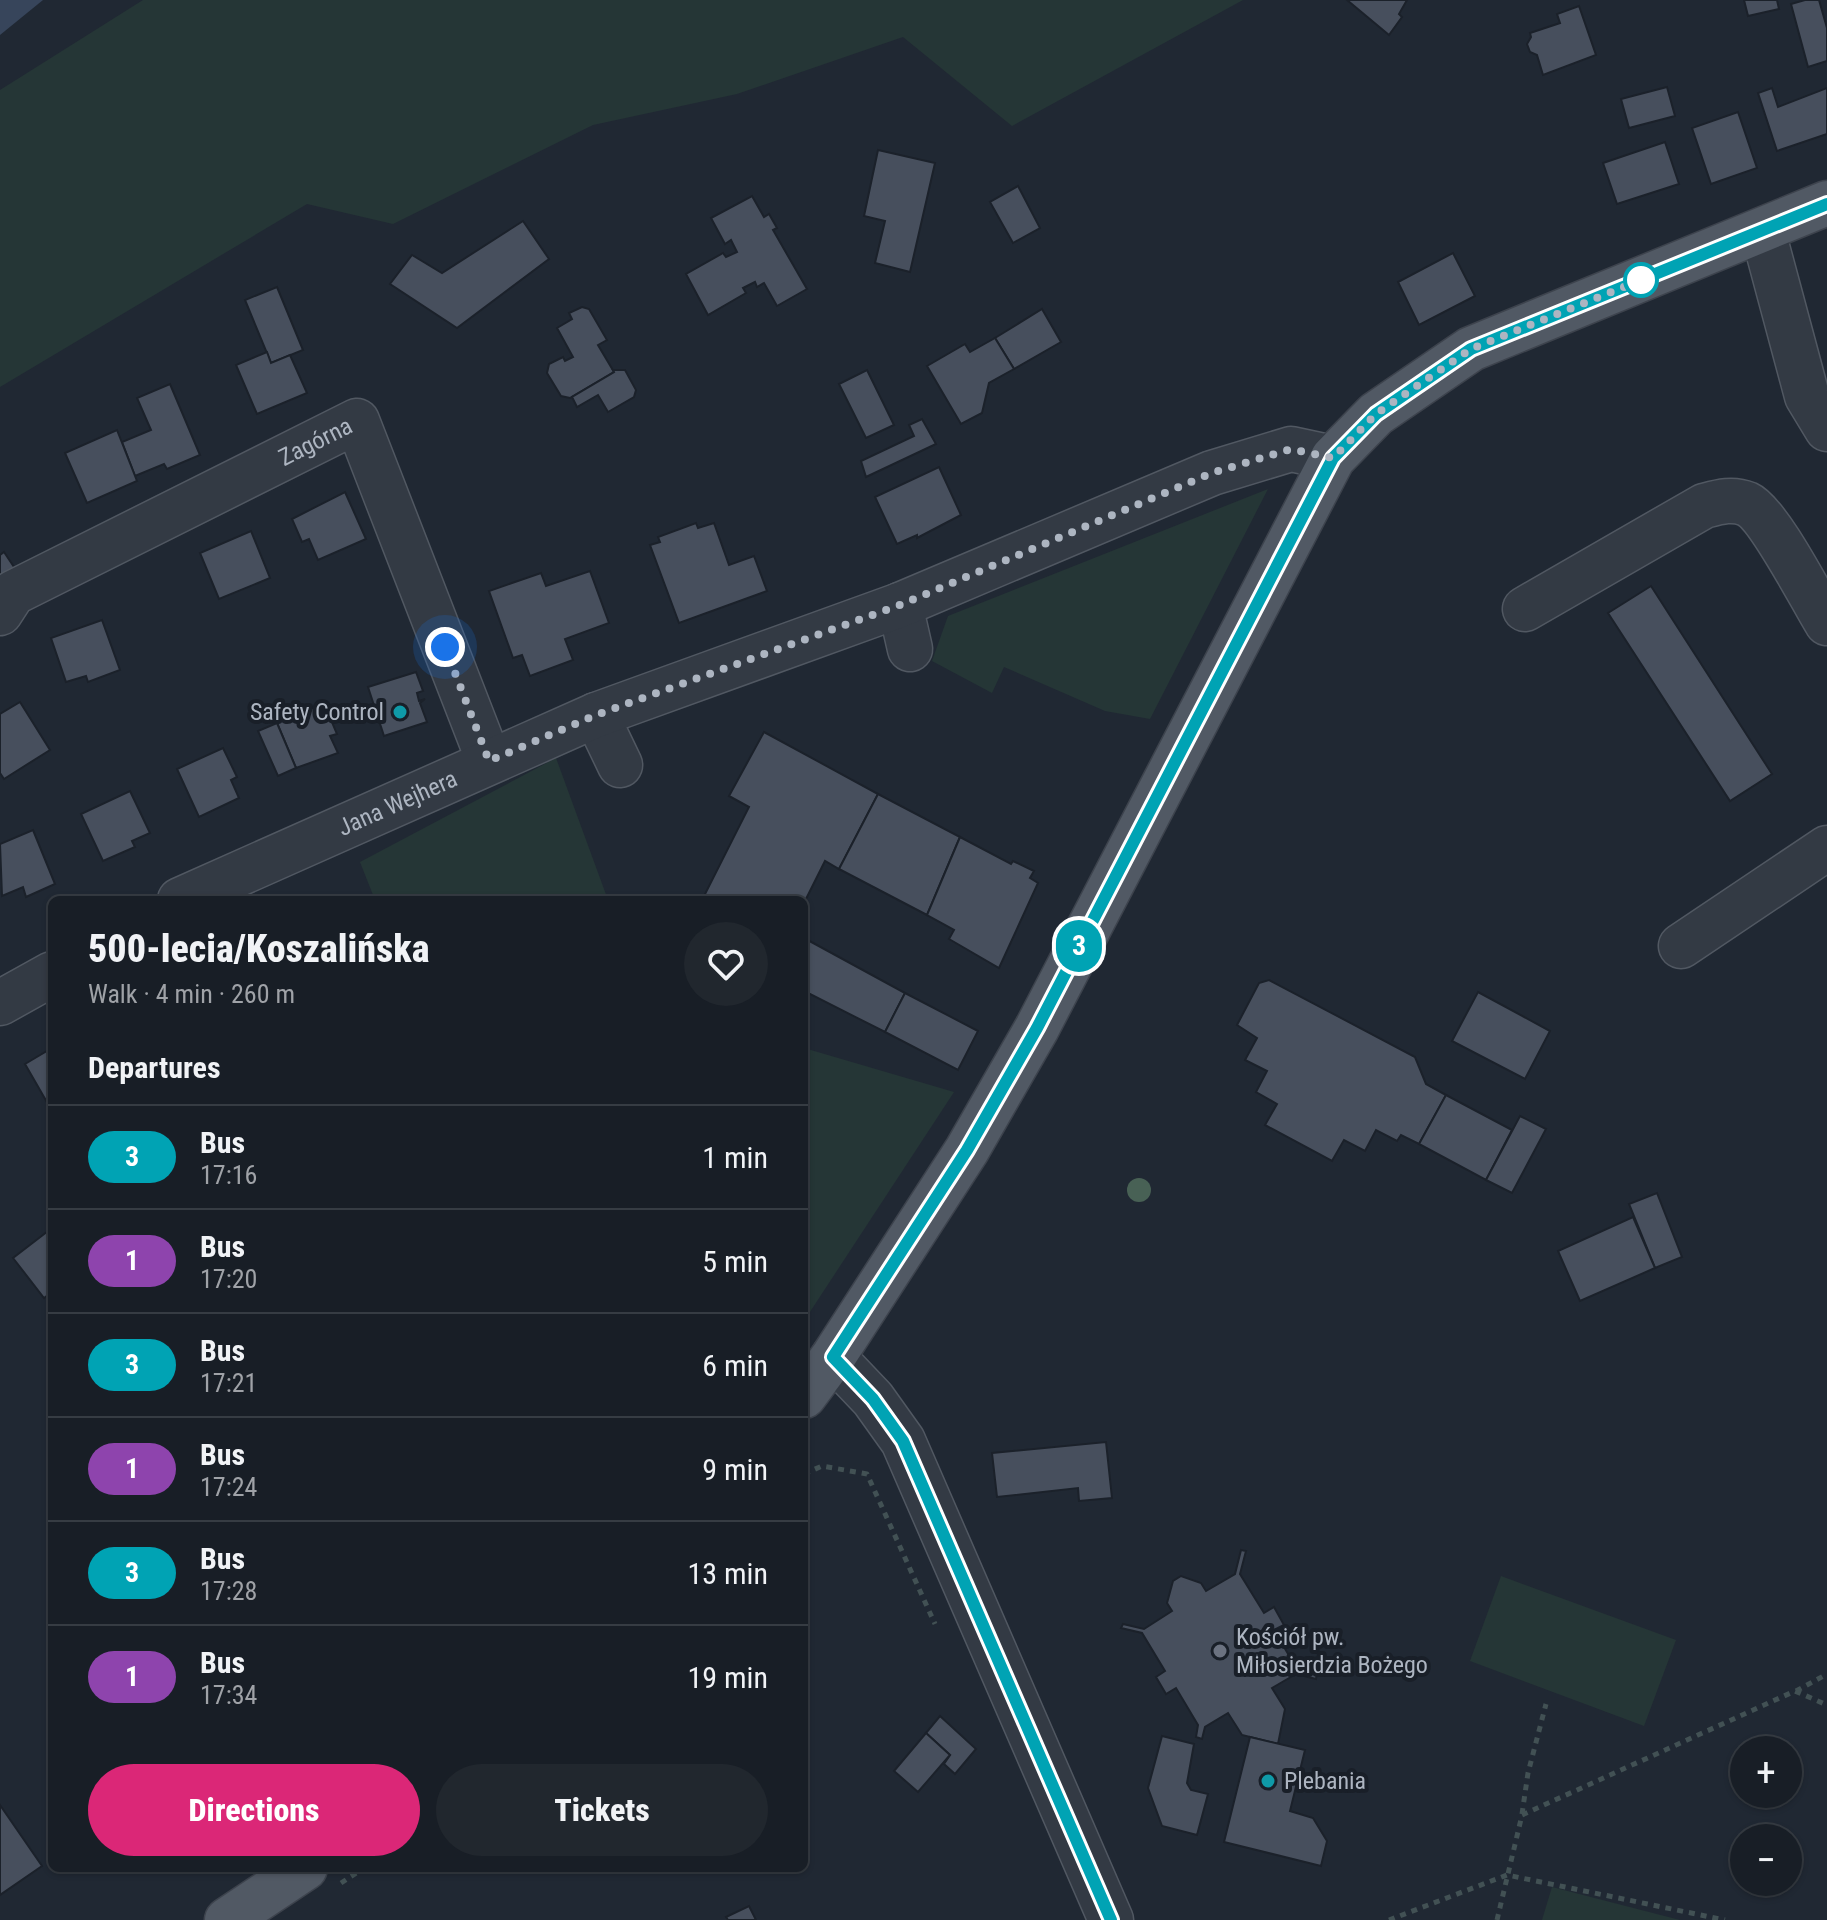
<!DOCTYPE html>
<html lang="en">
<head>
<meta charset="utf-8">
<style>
	body { margin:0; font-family:"Roboto Condensed",sans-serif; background:#21272e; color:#f1f3f6; height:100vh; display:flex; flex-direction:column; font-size:30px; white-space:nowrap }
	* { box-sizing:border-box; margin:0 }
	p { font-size:26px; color:#9fa2a7 }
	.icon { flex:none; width:44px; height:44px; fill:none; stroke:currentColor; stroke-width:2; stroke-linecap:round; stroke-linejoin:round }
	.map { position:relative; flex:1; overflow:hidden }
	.details { position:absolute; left:48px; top:896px; width:760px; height:976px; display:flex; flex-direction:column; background:#181e26; border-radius:12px; box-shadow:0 2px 6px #0004,0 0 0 2px #363c43 }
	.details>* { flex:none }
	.badge { padding:0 16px; border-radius:26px; font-size:28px; line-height:52px }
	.fabs { position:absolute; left:1730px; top:1736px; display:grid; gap:16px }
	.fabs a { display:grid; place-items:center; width:72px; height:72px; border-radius:50%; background:#181e26; box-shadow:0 2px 6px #0004,0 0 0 2px #363c43; font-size:40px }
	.you { position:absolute; width:40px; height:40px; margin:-20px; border:6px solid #fff; border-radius:50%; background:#1a73e8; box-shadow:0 0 0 12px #1a73e833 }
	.map>.badge { position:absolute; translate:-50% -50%; box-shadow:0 0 0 4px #fff }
	h2 { padding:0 40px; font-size:30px; line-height:72px }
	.round { display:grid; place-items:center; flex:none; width:84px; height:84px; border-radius:42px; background:#21272e }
	.headline { display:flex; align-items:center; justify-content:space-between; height:136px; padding:0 40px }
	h1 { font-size:38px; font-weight:800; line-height:60px }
	.primary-button { display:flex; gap:16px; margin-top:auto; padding:16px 40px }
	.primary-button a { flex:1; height:92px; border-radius:48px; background:#db2777; color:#fff; font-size:32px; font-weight:800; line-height:92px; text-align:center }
	.primary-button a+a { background:#21272e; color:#f1f3f6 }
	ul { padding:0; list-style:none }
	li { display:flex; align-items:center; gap:24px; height:104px; padding:0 40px; border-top:2px solid #363c43 }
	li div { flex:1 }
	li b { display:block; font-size:30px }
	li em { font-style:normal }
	li .badge { min-width:88px; font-weight:700; text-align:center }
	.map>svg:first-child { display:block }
	.green { fill:#253636 }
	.water { fill:#37455b }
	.building { fill:#474f5d; stroke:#1b212a; stroke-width:2 }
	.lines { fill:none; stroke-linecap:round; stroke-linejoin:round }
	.minor-casing { stroke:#515862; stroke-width:47 }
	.major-casing { stroke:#3d434d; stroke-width:47 }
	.path { stroke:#425154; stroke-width:5; stroke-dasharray:6 6; stroke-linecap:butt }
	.minor { stroke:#333a44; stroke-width:44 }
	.major { stroke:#515964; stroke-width:44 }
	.tree { fill:#486155 }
	.line-casing { stroke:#fff; stroke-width:18 }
	.line { stroke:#00a3b4; stroke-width:12 }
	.walk { stroke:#adb5c1; stroke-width:8; stroke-dasharray:0 14.4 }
	.stop-dot { fill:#fff; stroke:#00a3b4; stroke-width:4 }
	.culture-dot { fill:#0f9aa8; stroke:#191f28; stroke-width:3 }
	.worship-dot { fill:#6b7280; stroke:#191f28; stroke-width:3 }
	.labels { text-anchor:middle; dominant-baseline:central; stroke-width:8; stroke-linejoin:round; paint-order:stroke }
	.street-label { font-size:24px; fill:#adb5c1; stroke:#191f28 }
	.poi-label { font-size:24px; fill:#adb5c1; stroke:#191f28; text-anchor:start }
</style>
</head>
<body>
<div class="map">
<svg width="1827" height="1920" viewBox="0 0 1827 1920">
	<rect width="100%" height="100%" fill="#202833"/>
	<g class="green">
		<path d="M143,0H1243L1012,126L903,37L737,94L593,125L393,224L307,204L0,387V90Z"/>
		<path d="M1268,489L1150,719L1105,711L1004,667L992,693L932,661L948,616Z"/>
		<path d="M556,758L608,900H375L360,862Z"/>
		<path d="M804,1048L954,1092L804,1321Z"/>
		<path d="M1501,1576L1676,1640L1644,1726L1470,1661Z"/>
		<path d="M1552,1887L1680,1920H1542Z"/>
	</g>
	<path class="water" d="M0,0H43L0,35Z"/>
	<g class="building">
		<path d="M1347,0H1407L1399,14L1402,17L1389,35Z"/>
		<path d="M1744,0H1777L1779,9L1748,16Z"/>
		<path d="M1805,0H1819L1827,28V61L1808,67L1791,4Z"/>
		<path d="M1579,6L1596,55L1543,75L1537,55L1530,52L1527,44L1531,37L1530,33L1560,23L1557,14Z"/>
		<path d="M1667,87L1675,116L1629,128L1621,99Z"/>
		<path d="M1772,88L1778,107L1827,88V134L1777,151L1758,93Z"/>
		<path d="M1738,112L1757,168L1711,184L1692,128Z"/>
		<path d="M1665,142L1679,184L1617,204L1603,163Z"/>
		<path d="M878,150L935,163L910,272L875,263L885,221L864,216Z"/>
		<path d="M1018,186L1040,228L1013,243L990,202Z"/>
		<path d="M752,196L764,217L769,214L777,228L773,230L807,289L777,306L764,283L757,287L755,282L743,288L746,293L708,315L686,274L723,253L726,257L737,252L731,240L725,244L711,218Z"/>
		<path d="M523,221L549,259L457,328L390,284L412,255L442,273Z"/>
		<path d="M1453,253L1475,296L1419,325L1398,282Z"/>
		<path d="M277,287L303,350L271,363L245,300Z"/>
		<path d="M582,307L589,309L607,340L598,345L614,372L570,398L561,396L547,373L549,364L563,357L565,361L573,357L557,328L572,319L569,313Z"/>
		<path d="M1042,309L1061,342L1014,369L995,338Z"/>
		<path d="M995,338L1014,369L989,383L982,413L961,424L927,366L965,344L970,352Z"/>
		<path d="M267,352L271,363L290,355L307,393L257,414L236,365Z"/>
		<path d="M613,370H625L636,390L634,397L608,412L598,395L577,407L572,397L614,372Z"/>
		<path d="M867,370L894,425L866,438L839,384Z"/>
		<path d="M170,384L200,455L167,469L164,464L135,476L122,442L151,430L137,398Z"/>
		<path d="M922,419L936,444L866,477L861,461L914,436L909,425Z"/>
		<path d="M117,430L137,481L87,503L65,453Z"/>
		<path d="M939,467L961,515L917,538V535L897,544L875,497Z"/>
		<path d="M345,492L366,539L318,560L309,539L302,542L292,519Z"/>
		<path d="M696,523L698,528L714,523L729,565L754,556L767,591L679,623L650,545L660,542L658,537Z"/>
		<path d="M251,531L270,578L219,599L200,553Z"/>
		<path d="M4,552L18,573L0,584V555Z"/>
		<path d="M590,571L609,623L565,639L573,660L530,676L522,655L513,658L489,591L541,573L546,586Z"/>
		<path d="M1651,586L1772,774L1730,801L1608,613Z"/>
		<path d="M102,620L120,670L88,682L86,676L66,682L51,638Z"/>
		<path d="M416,672L423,691L417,693L419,701L425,699L420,703L427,722L384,736L368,687Z"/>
		<path d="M20,702L50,750L4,779L0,773V714Z"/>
		<path d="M324,703L337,734L330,736L338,753L296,768L277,723Z"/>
		<path d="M277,723L296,768L278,776L258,731Z"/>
		<path d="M764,732L878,794L839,869L825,861L804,903V900H702L749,807L729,796Z"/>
		<path d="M223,748L237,777L231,780L239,798L199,817L177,769Z"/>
		<path d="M130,791L150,833L132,841L135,847L103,861L81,814Z"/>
		<path d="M878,794L960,837L927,915L839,869Z"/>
		<path d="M33,830L55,884L26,897L23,887L2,896L0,844Z"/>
		<path d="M960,837L1011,864L1013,861L1034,871L1030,878L1038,883L999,968L949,939L954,930L927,915Z"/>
		<path d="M804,938L905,993L885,1032L804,991Z"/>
		<path d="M1269,980L1415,1057L1426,1084L1446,1095L1419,1144L1401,1135L1397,1141L1376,1130L1365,1151L1344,1140L1332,1161L1265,1125L1277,1104L1256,1092L1267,1071L1245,1060L1257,1038L1237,1025L1259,983Z"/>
		<path d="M1478,992L1550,1031L1525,1079L1452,1041Z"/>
		<path d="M905,993L978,1031L958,1070L885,1032Z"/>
		<path d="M52,1048V1102L48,1104L25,1064Z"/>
		<path d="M1446,1095L1512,1130L1486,1180L1419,1144Z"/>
		<path d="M1520,1116L1546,1129L1512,1193L1486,1180Z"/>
		<path d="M1657,1193L1682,1257L1655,1268L1629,1204Z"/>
		<path d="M1633,1217L1655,1268L1580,1301L1558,1251Z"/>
		<path d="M52,1228V1292L44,1298L13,1258Z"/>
		<path d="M1106,1442L1112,1498L1079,1501L1078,1488L997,1497L992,1453Z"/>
		<path d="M1241,1550L1246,1551L1240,1574L1264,1613L1274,1607L1284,1625L1274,1630L1297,1669L1317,1673L1316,1679L1296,1674L1272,1688L1285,1709L1278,1744L1242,1735L1228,1713L1205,1727L1202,1739L1196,1737L1198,1725L1176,1688L1166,1694L1156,1677L1165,1671L1142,1633L1121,1628L1123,1624L1144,1629L1172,1611L1167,1603L1173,1581L1181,1576L1201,1583L1206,1591L1235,1574Z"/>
		<path d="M940,1716L976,1749L955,1774L944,1764L950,1755L926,1733Z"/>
		<path d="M926,1733L950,1755L918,1792L894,1771Z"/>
		<path d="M1162,1736L1194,1744L1187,1783L1191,1790L1208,1794L1197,1835L1162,1826L1148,1788Z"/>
		<path d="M1250,1737L1305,1750L1290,1811L1313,1818L1327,1841L1321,1866L1224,1842Z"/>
		<path d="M0,1805L42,1866L0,1895Z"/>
		<path d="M749,1906L756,1920H728L726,1917Z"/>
	</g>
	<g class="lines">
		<g class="minor-casing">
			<g id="minor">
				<path d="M1763,232L1807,396L1827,429"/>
				<path d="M900,605L910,649"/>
				<path d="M1525,609L1704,506C1719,502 1732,498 1747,504C1769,514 1812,599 1827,623"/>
				<path id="s1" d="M0,613L13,593L357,421L489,761"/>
				<path d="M596,715L620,765"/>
				<path id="s2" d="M180,900L596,715L900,605L1212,473L1291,449L1333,458"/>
				<path d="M1681,946L1827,848"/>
				<path d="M0,1003L52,974"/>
				<path d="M833,1357L873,1399L903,1441L1111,1920"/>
			</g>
		</g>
		<g class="major-casing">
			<g id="major">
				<path d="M804,1396L833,1357L967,1150L1037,1028L1333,458L1376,414L1471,349L1827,203"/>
				<path d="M227,1920L305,1868"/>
			</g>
		</g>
		<g class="path">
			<path d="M804,1474L822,1466L867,1474L935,1624"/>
			<path d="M1796,1691L1827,1674"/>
			<path d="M1522,1814L1528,1773L1546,1704"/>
			<path d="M341,1883L364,1868"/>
			<path d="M1389,1920L1507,1875L1725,1920"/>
			<path d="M1497,1920L1522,1815L1795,1691L1827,1705"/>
		</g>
		<use href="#minor" class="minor"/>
		<use href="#major" class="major"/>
	</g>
	<circle class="tree" cx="1139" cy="1190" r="12"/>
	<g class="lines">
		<g class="line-casing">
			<path id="line" d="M1111,1920L903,1441L873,1399L833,1357L967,1150L1037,1028L1333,458L1376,414L1471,349L1827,204"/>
		</g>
		<use href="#line" class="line"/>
		<path class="walk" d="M445,647L489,761L596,715L900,605L1212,473L1291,449L1333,458L1376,414L1471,349L1641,280"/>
	</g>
	<circle class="stop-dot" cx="1641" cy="280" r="16"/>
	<g class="culture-dot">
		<circle cx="400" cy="712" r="8"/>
		<circle cx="1268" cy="1781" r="8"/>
	</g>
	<circle class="worship-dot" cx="1220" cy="1651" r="8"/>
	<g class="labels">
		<g class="street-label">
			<text stroke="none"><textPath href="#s1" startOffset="362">Zagórna</textPath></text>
			<text stroke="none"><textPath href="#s2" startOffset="238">Jana Wejhera</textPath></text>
		</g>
		<g class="poi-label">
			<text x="384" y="712" text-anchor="end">Safety Control</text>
			<text x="1236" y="1637">Kościół pw.<tspan x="1236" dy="28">Miłosierdzia Bożego</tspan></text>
			<text x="1284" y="1781">Plebania</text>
		</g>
	</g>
</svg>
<div class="fabs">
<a>+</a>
<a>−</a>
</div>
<div class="you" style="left:445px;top:647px"></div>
<b class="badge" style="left:1079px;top:946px;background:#00a3b4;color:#fff">3</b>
<section class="details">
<div class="headline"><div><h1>500-lecia/Koszalińska</h1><p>Walk · 4 min · 260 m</p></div><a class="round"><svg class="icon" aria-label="heart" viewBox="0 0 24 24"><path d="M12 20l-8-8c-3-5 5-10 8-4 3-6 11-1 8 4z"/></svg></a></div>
<h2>Departures</h2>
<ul>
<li><span class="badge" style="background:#00a3b4;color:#fff">3</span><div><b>Bus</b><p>17:16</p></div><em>1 min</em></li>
<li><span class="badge" style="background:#8e44ad;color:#fff">1</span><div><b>Bus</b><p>17:20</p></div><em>5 min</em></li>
<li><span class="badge" style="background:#00a3b4;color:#fff">3</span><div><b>Bus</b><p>17:21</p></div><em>6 min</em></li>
<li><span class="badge" style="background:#8e44ad;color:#fff">1</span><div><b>Bus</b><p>17:24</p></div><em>9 min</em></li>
<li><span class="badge" style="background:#00a3b4;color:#fff">3</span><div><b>Bus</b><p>17:28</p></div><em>13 min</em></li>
<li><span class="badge" style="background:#8e44ad;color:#fff">1</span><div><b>Bus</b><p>17:34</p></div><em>19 min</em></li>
</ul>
<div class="primary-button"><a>Directions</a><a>Tickets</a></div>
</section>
</div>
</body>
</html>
